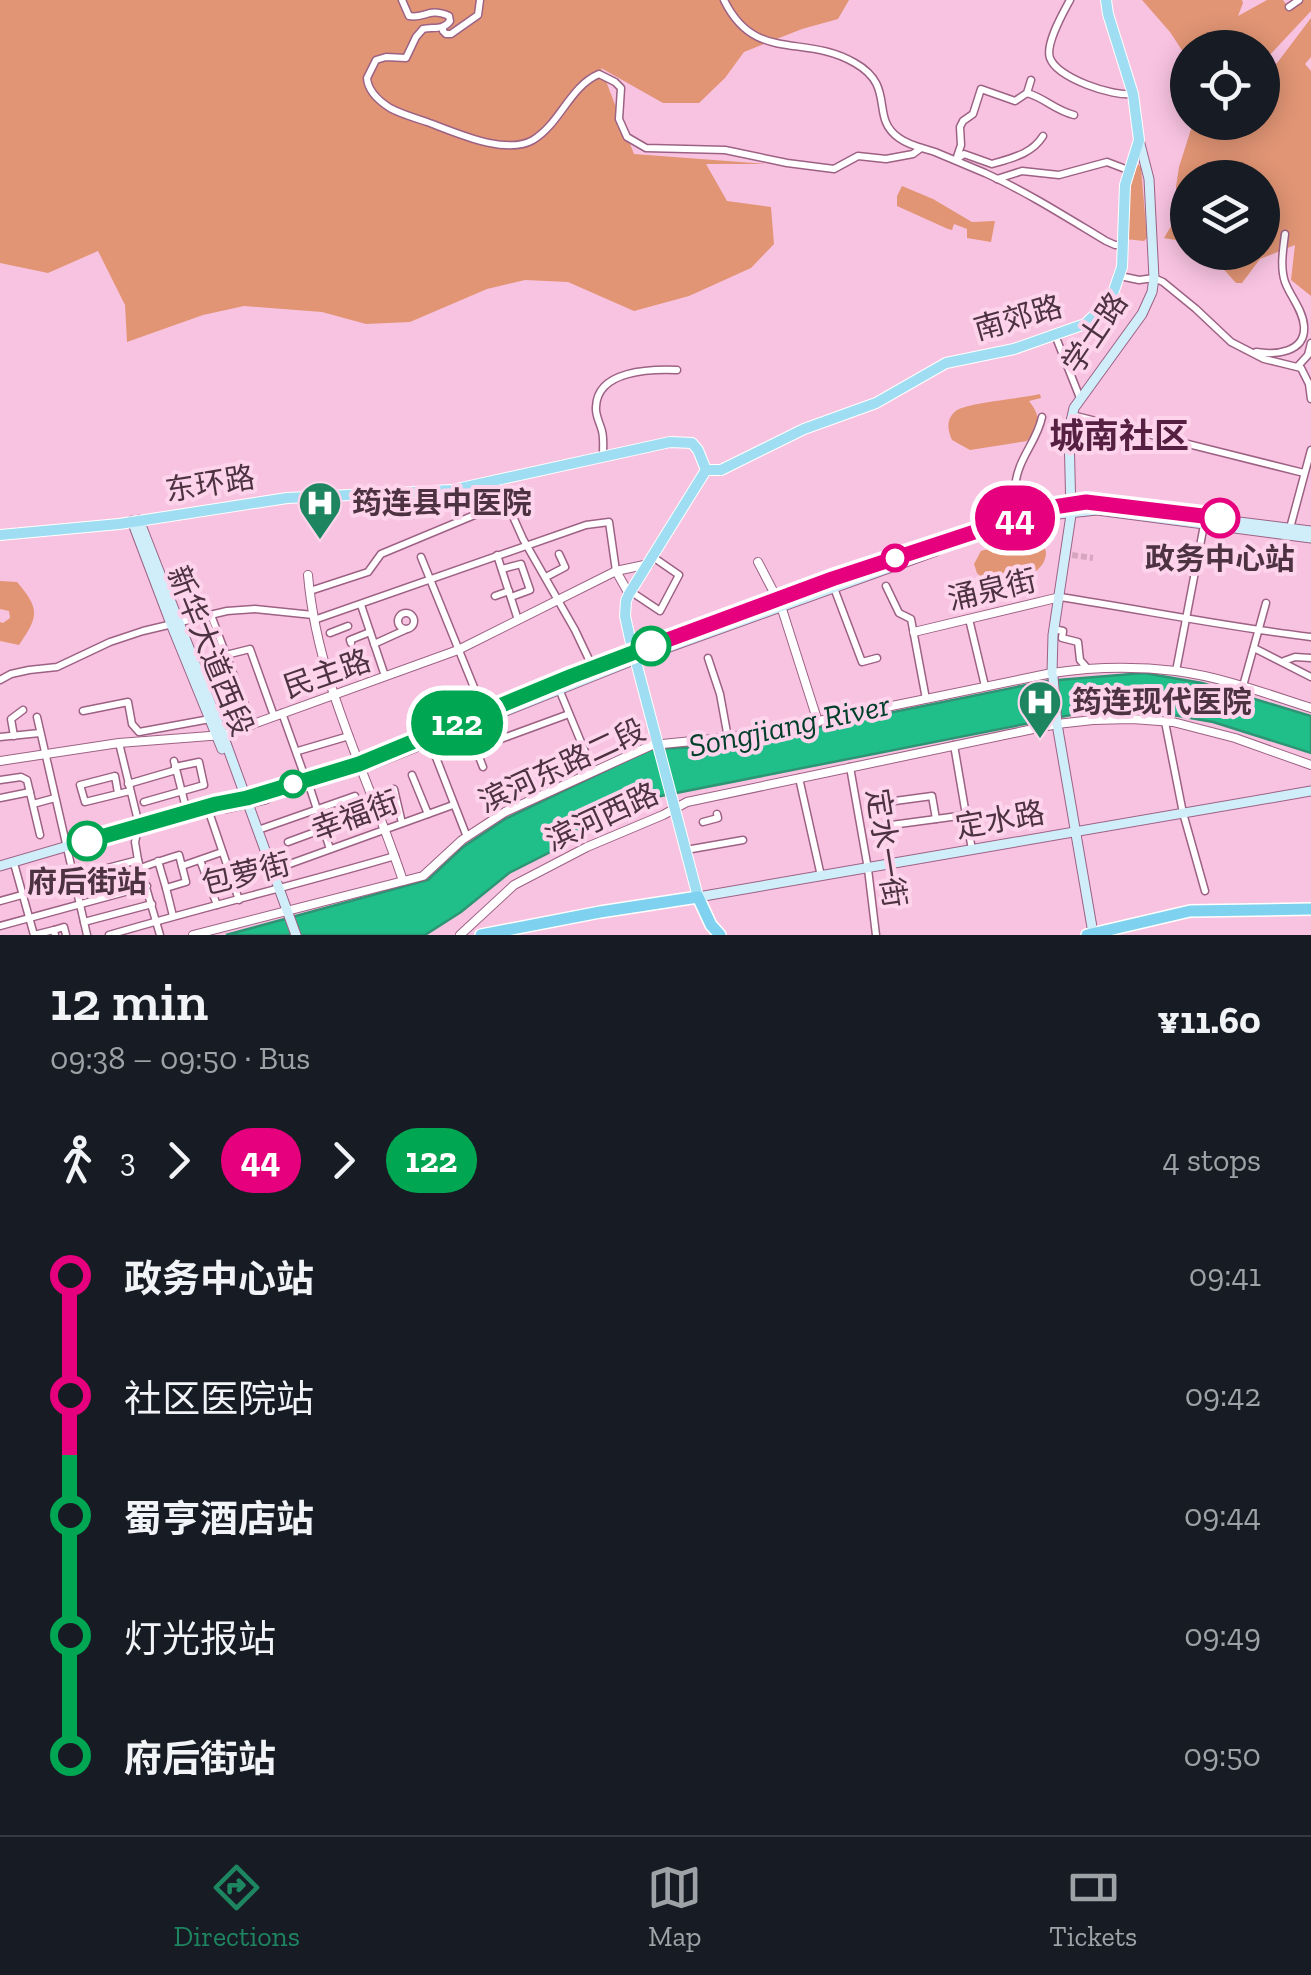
<!DOCTYPE html>
<html lang="en">
<head>
<meta charset="utf-8">
<style>
	body { margin:0; font-family:"Zilla Slab","Noto Sans SC",serif; background:#242831; color:#f1f3f6; height:100vh; display:flex; flex-direction:column; font-size:38px; white-space:nowrap }
	* { box-sizing:border-box; margin:0 }
	p { font-size:32px; color:#9ea1a6 }
	.icon { flex:none; width:55px; height:55px; fill:none; stroke:currentColor; stroke-width:2; stroke-linecap:round; stroke-linejoin:round }
	.map { position:relative; height:935px; overflow:hidden }
	.panel { display:flex; flex-direction:column; background:#171b24; flex:1 }
	.panel>* { flex:none }
	.badge { padding:0 20px; border-radius:32px; font-size:35px; line-height:65px }
	.tools { position:absolute; left:1170px; top:30px; display:grid; gap:20px }
	.tools a { display:grid; place-items:center; width:110px; height:110px; border-radius:50%; background:#171b24; box-shadow:0 5px 25px #0003; font-size:50px }
	.map>.badge { position:absolute; translate:-50% -50%; box-shadow:0 0 0 5px #fff }
	.legs { display:flex; align-items:center; gap:15px; height:110px; padding:0 50px; font-size:32px }
	.legs p { margin-inline-start:auto }
	.overview { display:flex; align-items:center; justify-content:space-between; height:170px; padding:0 50px }
	h1 { font-size:55px; font-weight:600; line-height:75px }
	ul { padding:0 50px; list-style:none }
	li { display:flex; align-items:center; gap:35px; height:120px; font-size:38px }
	li i { display:grid; place-items:center; width:15px; height:100%; margin:0 12px; background:currentColor }
	li i::after { content:''; width:25px; height:25px; margin:-12px; border:8px solid; border-radius:50%; background:#171b24 }
	li p { margin-inline-start:auto }
	li:first-child i { background:linear-gradient(#0000 50%,currentColor 0) }
	li:last-child i { background:linear-gradient(currentColor 50%,#0000 0) }
	.tabs { display:flex; justify-content:space-around; align-items:center; height:140px; border-top:2px solid #363941; background:#171b24; font-size:28px; color:#9ea1a6 }
	.tabs a { display:grid; justify-items:center; gap:5px }
	.tabs .on { color:#1e8561 }
	.map>svg:first-child { display:block }
	.green { fill:#e19575 }
	.water { fill:#20bf8a; stroke:#2e9574; stroke-width:2.5 }
	.lines { fill:none; stroke-linecap:round; stroke-linejoin:round }
	.minor-tunnel { stroke:#d6a6c1; stroke-width:6; stroke-dasharray:6 3; stroke-linecap:butt }
	.minor-casing { stroke:#9d6184; stroke-width:9 }
	.tertiary-casing { stroke:#9d6184; stroke-width:10 }
	.secondary-casing { stroke:#9d6184; stroke-width:11 }
	.primary-casing { stroke:#fff; stroke-width:12 }
	.trunk-casing { stroke:#fff; stroke-width:14 }
	.minor { stroke:#fff; stroke-width:6 }
	.tertiary { stroke:#fff; stroke-width:8 }
	.secondary { stroke:#cfeef9; stroke-width:9 }
	.primary { stroke:#9fddf3; stroke-width:10 }
	.trunk { stroke:#7fd2ef; stroke-width:11 }
	.line-1-casing { stroke:#fff; stroke-width:22 }
	.line-2-casing { stroke:#fff; stroke-width:22 }
	.line-1 { stroke:#e6007e; stroke-width:15 }
	.line-2 { stroke:#00a651; stroke-width:15 }
	.stop-1-dot { fill:#fff; stroke:#e6007e; stroke-width:5 }
	.stop-2-dot { fill:#fff; stroke:#00a651; stroke-width:5 }
	.labels { text-anchor:middle; dominant-baseline:central; stroke-width:8; stroke-linejoin:round; paint-order:stroke }
	.street-label { font-size:30px; fill:#4d3242; stroke:#fdd4eb }
	.poi-label { font-size:30px; font-weight:bold; fill:#4d3242; stroke:#fdd4eb; text-anchor:start }
	.stop-label { font-size:30px; font-weight:bold; fill:#4d3242; stroke:#fdd4eb }
	.water-label { font-size:32px; font-style:italic; fill:#003f2a; stroke:#fdd4eb }
	.quarter-label { font-size:35px; font-weight:bold; fill:#552042; stroke:#fdd4eb }
</style>
</head>
<body>
<div class="map">
<svg width="1311" height="935" viewBox="0 0 1311 935">
	<rect width="100%" height="100%" fill="#f8c3e1"/>
	<g class="green">
		<path d="M0,0H849L838,19L802,29L744,52L725,78L699,103H663L601,68L634,154L767,164H706L727,201L771,207L774,244L751,268L689,296L634,311L568,282L525,280L487,289L410,322L366,324L322,312L244,306L203,315L127,342L125,305L98,251L48,273L0,263Z"/>
		<path d="M1142,0H1242L1243,3L1238,16L1267,0H1283L1289,8L1304,0H1311V11L1265,60L1269,67L1277,63L1311,18V57L1305,64L1311,71V296L1291,280L1295,245L1260,259L1242,283H1236L1209,253L1262,252V178H1188L1187,242L1164,238L1179,213L1176,187L1179,167L1193,123L1262,122V48H1188L1187,58L1170,32Z"/>
		<path d="M1138,164L1141,168L1147,238L1144,241L1125,239L1129,181Z"/>
		<path d="M902,186L933,199L972,222L995,221L991,242L967,238V229L954,224L952,230L948,229L897,206V196Z"/>
		<path d="M1040,394L1041,398L1029,401C1042,417 1039,426 1027,441L970,450L952,440C947,429 946,418 957,410C968,403 1022,398 1040,394Z"/>
		<path d="M1030,536C1049,541 1051,559 1036,571L980,586L979,582L984,580L977,573L974,564L981,551Z"/>
		<path d="M0,581L17,582C40,609 39,616 19,645L0,641V622L3,623L10,618L9,611L0,609Z"/>
	</g>
	<path class="water" d="M1144,673L1202,683L1311,716V753L1213,722L1156,712L1081,713L661,796L509,873L461,912L425,935H226L428,880L463,847L505,819L651,749L726,746L1046,681Z"/>
	<g class="lines">
		<g class="minor-tunnel">
			<path d="M1072,555L1093,558"/>
			<path d="M468,731L474,744"/>
		</g>
		<g class="minor-casing">
			<g id="minor">
				<path d="M402,0L409,16C425,19 428,7 449,16L450,21C444,30 433,27 423,29L416,37L406,58L386,57L376,60L367,78C368,92 379,101 390,108C401,114 415,118 427,122C455,132 505,156 533,140C560,124 570,86 599,74L615,82L621,88L619,119L627,137L646,148L725,150L787,163L834,169L858,156L886,159L913,154L921,148"/>
				<path d="M724,0C755,64 804,33 855,63C897,87 869,117 899,138C910,146 923,148 935,152C952,159 968,166 985,173C1027,192 1066,217 1106,241L1115,245H1123"/>
				<path d="M1070,0C1063,13 1045,44 1050,58C1057,78 1113,97 1133,94"/>
				<path d="M1289,7L1299,0"/>
				<path d="M443,28V31L446,34H451L478,15L480,0"/>
				<path d="M1027,93C1045,98 1054,110 1074,115"/>
				<path d="M957,159L964,154L992,164C1012,158 1032,154 1043,136"/>
				<path d="M956,160L961,145L960,127L963,121L973,114L981,89L1015,101L1027,93L1031,80"/>
				<path d="M997,179L1022,171L1059,175L1107,162L1128,170"/>
				<path d="M1120,276L1139,280L1154,278L1163,282L1196,309L1231,342L1264,359L1301,368L1309,384L1311,399"/>
				<path d="M1055,335L1080,398"/>
				<path d="M1256,352C1275,355 1306,353 1304,326C1303,310 1290,296 1285,282C1280,267 1283,250 1285,234"/>
				<path d="M1298,366L1308,355L1311,343"/>
				<path d="M1072,415L1304,473"/>
				<path d="M603,456C603,448 604,439 602,431C600,423 595,415 596,407C597,370 651,369 677,370"/>
				<path d="M497,481L523,539L575,630L593,668"/>
				<path d="M1016,518C1015,501 1013,485 1019,469C1025,451 1038,437 1042,417"/>
				<path d="M1290,528L1311,450"/>
				<path d="M497,555L518,620"/>
				<path d="M421,557L484,712"/>
				<path d="M502,569L521,564L530,590L511,597"/>
				<path d="M546,577L565,567L559,554"/>
				<path d="M886,586L899,613L911,619L926,699"/>
				<path d="M834,588L862,662L877,658"/>
				<path d="M310,591L368,572L381,554L489,509L487,504L503,498"/>
				<path d="M629,594L633,593L660,611L679,575L653,557"/>
				<path d="M495,596L509,591"/>
				<path d="M1060,597C1144,610 1227,627 1311,637"/>
				<path d="M361,605L385,676"/>
				<circle cx="406" cy="621" r="8"/>
				<path d="M211,615L252,724"/>
				<path d="M969,619L985,686"/>
				<path d="M314,620L586,525L609,522L616,571"/>
				<path d="M1054,629L1063,631L1062,638L1078,642L1080,660L1087,668"/>
				<path d="M330,633L348,626"/>
				<path d="M351,643L350,640L370,632"/>
				<path d="M374,644L407,629"/>
				<path d="M1254,648L1311,677"/>
				<path d="M226,655L250,649L274,716"/>
				<path d="M708,658L720,694L728,738"/>
				<path d="M1284,661L1295,657L1311,658"/>
				<path d="M1176,671L1204,525"/>
				<path d="M0,680L11,674L29,670L57,667L110,642L143,631L227,611L255,609L313,615"/>
				<path d="M202,682L232,670"/>
				<path d="M1243,686L1266,603"/>
				<path d="M559,689L593,771"/>
				<path d="M83,711L128,702L132,724L139,732L210,719"/>
				<path d="M282,713L306,780"/>
				<path d="M37,717L87,935"/>
				<path d="M1165,722L1183,813L1205,891"/>
				<path d="M14,736L11,719L23,710"/>
				<path d="M0,737L40,733"/>
				<path d="M498,740L569,714"/>
				<path d="M430,742L467,837"/>
				<path d="M119,743L139,825L135,842L138,860L160,935"/>
				<path d="M474,744L483,767"/>
				<path d="M954,745L972,850"/>
				<path d="M298,751L349,736"/>
				<path d="M174,761L187,812"/>
				<path d="M850,767L868,869L876,935"/>
				<path d="M412,775L428,814"/>
				<path d="M799,778L821,876"/>
				<path d="M0,780L21,777L27,780L40,835"/>
				<path d="M128,784L176,770"/>
				<path d="M309,785L330,849"/>
				<path d="M394,789L402,823"/>
				<path d="M118,793L115,776L80,785L85,802L130,791"/>
				<path d="M0,798L30,792"/>
				<path d="M144,802L204,785L199,762L175,767"/>
				<path d="M880,803L932,796L936,819"/>
				<path d="M33,804L55,798"/>
				<path d="M209,812L239,900"/>
				<path d="M703,822L718,818L717,814"/>
				<path d="M884,826L966,815"/>
				<path d="M258,830L355,796"/>
				<path d="M288,842L364,814"/>
				<path d="M686,850L743,840"/>
				<path d="M200,860L217,905"/>
				<path d="M182,866L222,852"/>
				<path d="M15,867L34,935L54,930"/>
				<path d="M141,868C153,863 166,859 179,855L186,882L166,888L158,861"/>
				<path d="M273,870L453,805"/>
				<path d="M166,888L173,916"/>
				<path d="M0,901L69,882L73,877L138,860"/>
				<path d="M84,922L152,904"/>
				<path d="M0,926L147,886"/>
				<path d="M55,935L54,930L64,927L66,935"/>
				<path d="M109,935C204,907 300,884 395,856"/>
			</g>
		</g>
		<g class="tertiary-casing">
			<g id="tertiary">
				<path d="M758,562L781,606L818,722"/>
				<path d="M616,571L629,594"/>
				<path d="M308,575C317,683 370,780 403,881"/>
				<path d="M914,632L1060,597"/>
				<path d="M1052,673C1092,667 1135,666 1176,671C1222,677 1267,694 1311,708"/>
				<path d="M0,761L119,743L223,735L458,650L616,571L649,564"/>
				<path d="M193,935L423,876L462,840L505,812L652,745L723,738L770,731L1052,673L1053,677"/>
				<path d="M460,935L514,885L587,847L663,815L687,802L1057,724L1093,720L1132,719L1173,722L1235,738L1311,765"/>
			</g>
		</g>
		<g class="secondary-casing">
			<g id="secondary">
				<path d="M139,520L223,735L296,935"/>
				<path d="M132,521L171,624L222,749"/>
				<path d="M989,533L1049,515L1097,510L1311,538"/>
				<path d="M1052,673L1053,635L1071,515L1069,430L1074,408L1142,314L1152,292L1154,278L1149,179L1139,140"/>
				<path d="M1053,677L1057,724L1093,933"/>
				<path d="M371,765L636,659L936,551"/>
				<path d="M227,808L266,799"/>
				<path d="M0,866L170,816L247,798L359,764L572,676L777,598L1047,508L1086,503L1311,531"/>
				<path d="M698,897L1311,791"/>
			</g>
		</g>
		<g class="primary-casing">
			<g id="primary">
				<path d="M706,470H721L804,429L876,403L946,363L1014,349L1085,324L1111,299L1122,267L1125,185L1139,140L1133,94L1108,14L1106,0"/>
				<path d="M0,535L119,524L287,498L452,490L670,442L692,443L698,450L706,470"/>
				<path d="M698,897L630,639L625,616L626,601L629,594L706,470"/>
			</g>
		</g>
		<g class="trunk-casing">
			<g id="trunk">
				<path d="M481,935L600,912L698,897L711,925L720,935"/>
				<path d="M1087,935L1190,911L1311,909"/>
			</g>
		</g>
		<use href="#minor" class="minor"/>
		<use href="#tertiary" class="tertiary"/>
		<use href="#secondary" class="secondary"/>
		<use href="#primary" class="primary"/>
		<use href="#trunk" class="trunk"/>
	</g>
	<g class="lines">
		<g class="line-1-casing">
			<path id="line-1" d="M651,646L832,579L1047,508L1086,502L1220,518"/>
		</g>
		<g class="line-2-casing">
			<path id="line-2" d="M87,841L216,804L247,798L359,764L572,676L651,646"/>
		</g>
		<use href="#line-1" class="line-1"/>
		<use href="#line-2" class="line-2"/>
	</g>
	<defs>
		<g id="hospital-pin" transform="scale(2.25)"><path d="M0 17L-7.5 6A9.5 9.5 0 1 1 7.5 6Z" fill="#1e8561" stroke="#fdd4eb"/><path d="M-5-5h3v3.5h4V-5h3V5h-3V1.5h-4V5h-3Z" fill="#fff"/></g>
	</defs>
	<g fill-rule="evenodd">
		<use href="#hospital-pin" x="320" y="503"/>
		<use href="#hospital-pin" x="1040" y="702"/>
	</g>
	<g class="stop-1-dot">
		<circle cx="1220" cy="518" r="18"/>
		<circle cx="895" cy="558" r="12"/>
	</g>
	<g class="stop-2-dot">
		<circle cx="651" cy="646" r="18"/>
		<circle cx="293" cy="784" r="12"/>
		<circle cx="87" cy="841" r="18"/>
	</g>
	<g class="labels">
		<g class="street-label">
			<text transform="translate(1018 318) rotate(-16)">南郊路</text>
			<text transform="translate(1095 333) rotate(-56)">学士路</text>
			<text transform="translate(210 484) rotate(-9)">东环路</text>
			<text transform="translate(992 590) rotate(-13)">涌泉街</text>
			<text transform="translate(210 651) rotate(68)">新华大道西段</text>
			<text transform="translate(327 674) rotate(-19)">民主路</text>
			<text transform="translate(562 766) rotate(-25)">滨河东路二段</text>
			<text transform="translate(355 816) rotate(-20)">幸福街</text>
			<text transform="translate(602 817) rotate(-25)">滨河西路</text>
			<text transform="translate(1000 820) rotate(-10)">定水路</text>
			<text transform="translate(886 848) rotate(81)">定水一街</text>
			<text transform="translate(246 874) rotate(-14)">包萝街</text>
		</g>
		<g class="poi-label">
			<text x="352" y="503">筠连县中医院</text>
			<text x="1072" y="702">筠连现代医院</text>
		</g>
		<g class="stop-label">
			<text x="1220" y="559">政务中心站</text>
			<text x="87" y="882">府后街站</text>
		</g>
		<g class="water-label">
			<text transform="translate(789 725) rotate(-12)">Songjiang River</text>
		</g>
		<g class="quarter-label">
			<text x="1119" y="436">城南社区</text>
		</g>
	</g>
</svg>
<div class="tools">
<a><svg class="icon" aria-label="locate" viewBox="0 0 24 24"><circle cx="12" cy="12" r="6"/><path d="M12 2v4M12 18v4M2 12h4M18 12h4"/></svg></a>
<a><svg class="icon" aria-label="layers" viewBox="0 0 24 24"><path d="M12 4l9 5-9 5-9-5zM3 14l9 5 9-5"/></svg></a>
</div>
<b class="badge" style="left:1015px;top:518px;background:#e6007e;color:#fff">44</b>
<b class="badge" style="left:457px;top:723px;background:#00a651;color:#fff">122</b>
</div>
<section class="panel">
<div class="overview"><div><h1>12 min</h1><p>09:38 – 09:50 · Bus</p></div><b>¥11.60</b></div>
<div class="legs"><svg class="icon" aria-label="walk" viewBox="0 0 24 24"><circle cx="13" cy="4" r="2"/><path d="M13 8l-2 6 4 7M11 14l-3 7M7 12l3-4h3l4 4"/></svg>3<svg class="icon" aria-label="forward" viewBox="0 0 24 24"><path d="M9 5l7 7-7 7"/></svg><b class="badge" style="background:#e6007e;color:#fff">44</b><svg class="icon" aria-label="forward" viewBox="0 0 24 24"><path d="M9 5l7 7-7 7"/></svg><b class="badge" style="background:#00a651;color:#fff">122</b><p>4 stops</p></div>
<ul>
<li><i style="color:#e6007e"></i><b>政务中心站</b><p>09:41</p></li>
<li><i style="color:#e6007e"></i><span>社区医院站</span><p>09:42</p></li>
<li><i style="color:#00a651"></i><b>蜀亨酒店站</b><p>09:44</p></li>
<li><i style="color:#00a651"></i><span>灯光报站</span><p>09:49</p></li>
<li><i style="color:#00a651"></i><b>府后街站</b><p>09:50</p></li>
</ul>
</section>
<nav class="tabs">
<a class="on"><svg class="icon" aria-label="directions" viewBox="0 0 24 24"><path d="M12 3l9 9-9 9-9-9zM9 14v-3h6M13 9l2 2-2 2"/></svg>Directions</a>
<a><svg class="icon" aria-label="map" viewBox="0 0 24 24"><path d="M3 6l6-2 6 2 6-2v14l-6 2-6-2-6 2zM9 4v14M15 6v14"/></svg>Map</a>
<a><svg class="icon" aria-label="tickets" viewBox="0 0 24 24"><path d="M3 7h18v10H3zM15 7v10"/></svg>Tickets</a>
</nav>
</body>
</html>
